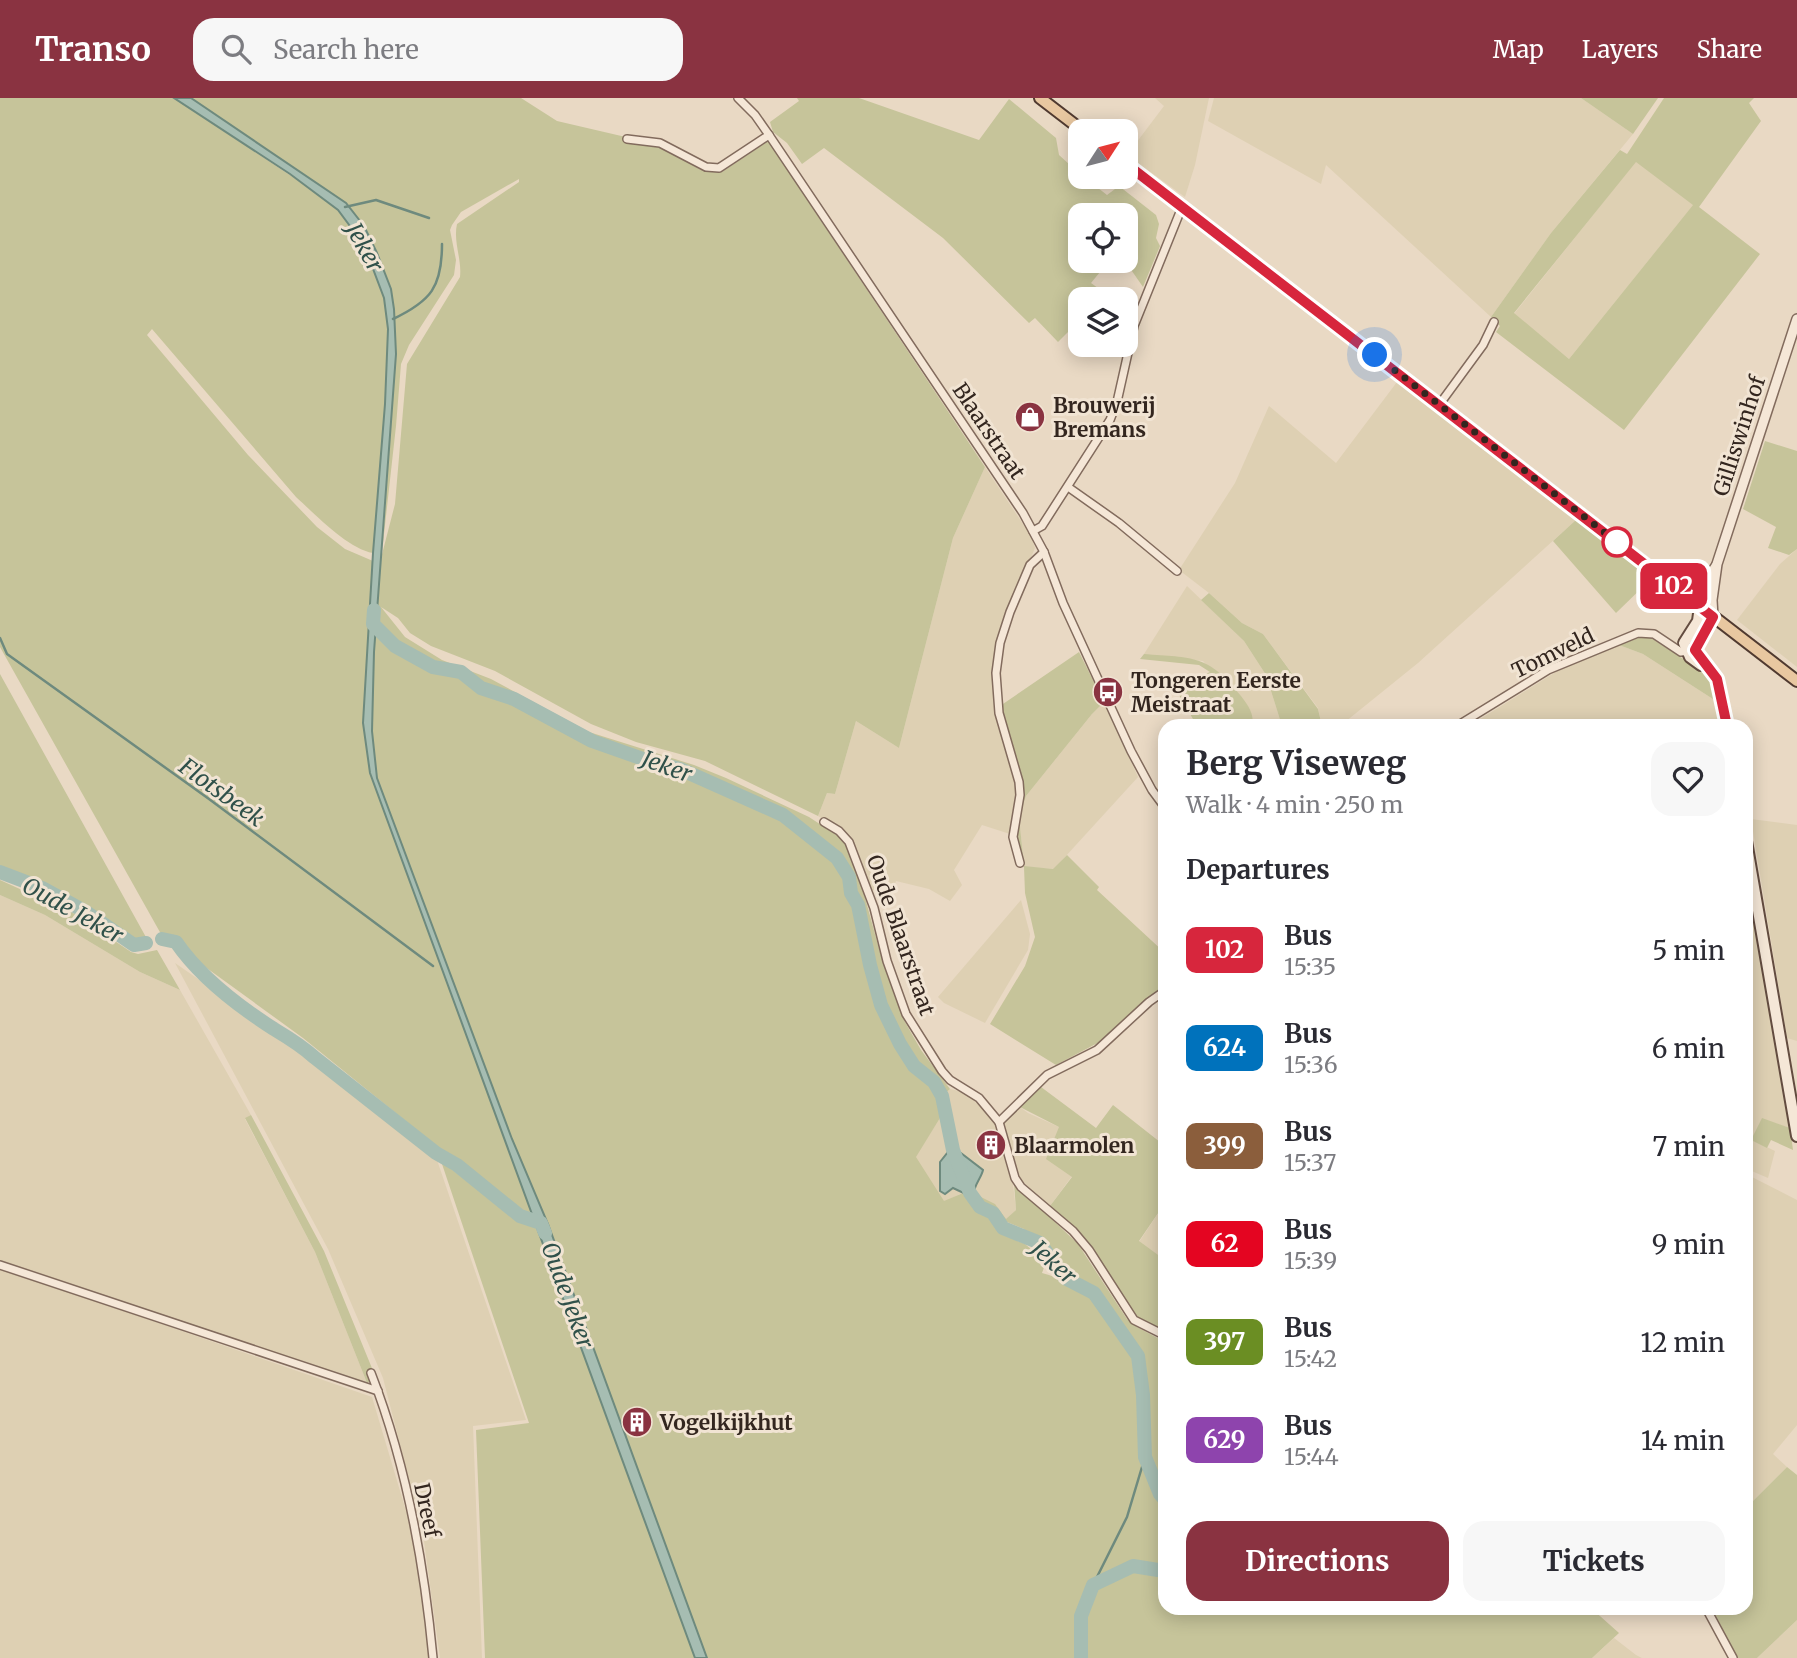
<!DOCTYPE html>
<html lang="en">
<head>
<meta charset="utf-8">
<style>
	body { margin:0; font-family:Merriweather,serif; background:#f7f7f7; color:#2b2b33; height:100vh; display:flex; flex-direction:column; font-size:26px; white-space:nowrap }
	* { box-sizing:border-box; margin:0 }
	p { font-size:23px; color:#7c7c81 }
	.icon { flex:none; width:38px; height:38px; fill:none; stroke:currentColor; stroke-width:2; stroke-linecap:round; stroke-linejoin:round }
	.map { position:relative; flex:1; overflow:hidden }
	.details { position:absolute; left:1158px; top:621px; width:595px; height:896px; display:flex; flex-direction:column; background:#fff; border-radius:21px; box-shadow:0 4px 18px #0003 }
	.details>* { flex:none }
	.badge { padding:0 14px; border-radius:10px; font-size:24px; line-height:46px }
	.needle { width:46px; rotate:54deg }
	.buttons { position:absolute; left:1068px; top:21px; display:grid; gap:14px }
	.buttons a { display:grid; place-items:center; width:70px; height:70px; border-radius:14px; background:#fff; box-shadow:0 4px 18px #0003; font-size:35px }
	.you { position:absolute; width:35px; height:35px; margin:-18px; border:5px solid #fff; border-radius:50%; background:#1a73e8; box-shadow:0 0 0 10px #1a73e833 }
	.map>.badge { position:absolute; translate:-50% -50%; box-shadow:0 0 0 4px #fff }
	h2 { padding:0 28px; font-size:26px; line-height:63px }
	.round { display:grid; place-items:center; flex:none; width:74px; height:74px; border-radius:21px; background:#f7f7f7 }
	.headline { display:flex; align-items:center; justify-content:space-between; height:119px; padding:0 28px }
	h1 { font-size:33px; font-weight:700; line-height:52px }
	.action { display:flex; gap:14px; margin-top:auto; padding:14px 28px }
	.action a { flex:1; height:80px; border-radius:21px; background:#8a3341; color:#fff; font-size:28px; font-weight:700; line-height:80px; text-align:center }
	.action a+a { background:#f7f7f7; color:#2b2b33 }
	ul { padding:0; list-style:none }
	li { display:flex; align-items:center; gap:21px; height:98px; padding:0 28px }
	li div { flex:1 }
	li b { display:block; font-size:26px }
	li em { font-style:normal }
	li .badge { min-width:77px; font-weight:700; text-align:center }
	header { display:flex; align-items:center; gap:42px; box-sizing:border-box; height:98px; padding:0 35px; background:#8a3341; color:#fff }
	header strong { font-size:33px }
	nav { display:flex; gap:38px; margin-inline-start:auto; font-size:24px }
	.search { width:490px; height:63px; background:#f7f7f7; display:flex; align-items:center; gap:18px; box-sizing:border-box; padding:0 24px; border-radius:21px; color:#7c7c81; font-size:26px }
	.map>svg:first-child { display:block }
	.farmland { fill:#ded0b3 }
	.green { fill:#c6c49a; fill-rule:evenodd }
	.water { fill:#a6bdb2; stroke:#6e8a7e; stroke-width:2 }
	.lines { fill:none; stroke-linecap:round; stroke-linejoin:round }
	.stream { stroke:#6e8a7e; stroke-width:2.5 }
	.river { stroke:#a6bdb2; stroke-width:14 }
	.minor-casing { stroke:#826b5d; stroke-width:10 }
	.tertiary-casing { stroke:#826b5d; stroke-width:12 }
	.secondary-casing { stroke:#634c40; stroke-width:14 }
	.primary-casing { stroke:#503a30; stroke-width:14 }
	.minor { stroke:#f5e7d7; stroke-width:7 }
	.tertiary { stroke:#f5e7d7; stroke-width:9 }
	.secondary { stroke:#f5e7d7; stroke-width:10 }
	.primary { stroke:#e8c7a0; stroke-width:10 }
	.line-casing { stroke:#fff; stroke-width:16 }
	.line { stroke:#d7263d; stroke-width:10 }
	.walk { stroke:#33261f; stroke-width:7; stroke-dasharray:0 12.6 }
	.stop-dot { fill:#fff; stroke:#d7263d; stroke-width:3.5 }
	.labels { text-anchor:middle; dominant-baseline:central; stroke-width:6; stroke-linejoin:round; paint-order:stroke }
	.poi-label { font-size:21px; font-weight:bold; fill:#33261f; stroke:#f1e4d3; text-anchor:start }
	.street-label { font-size:21px; fill:#33261f; stroke:#f1e4d3 }
	.water-label { font-size:23px; font-style:italic; fill:#30514a; stroke:#f1e4d3 }
</style>
</head>
<body>
<header>
<strong>Transo</strong>
<div class="search"><svg class="icon" aria-label="search" viewBox="0 0 24 24"><circle cx="10" cy="10" r="6"/><path d="M15 15l6 6"/></svg>Search here</div>
<nav><a>Map</a><a>Layers</a><a>Share</a></nav>
</header>
<div class="map">
<svg width="1797" height="1560" viewBox="0 0 1797 1560">
	<rect width="100%" height="100%" fill="#e9d9c4"/>
	<g class="farmland">
		<path d="M1155,0H1209L1195,67L1185,99L1127,57L1164,8Z"/>
		<path d="M1214,0H1581L1633,36L1551,135L1491,219L1326,67L1321,86L1208,23Z"/>
		<path d="M1636,63L1694,106L1569,261L1514,216Z"/>
		<path d="M1397,284L1577,421L1418,565L1340,628H1322L1318,610L1263,536L1242,525L1209,495L1179,472L1235,385L1269,308L1336,365Z"/>
		<path d="M985,369L1031,438L1035,450L1015,497L994,583L1018,695L1010,736L982,727L954,772L962,787L950,803L929,791L896,783L892,795L872,792L851,741L846,735L818,718L827,695L835,696L856,623L899,650L953,440Z"/>
		<path d="M1797,451V569L1737,522L1780,466Z"/>
		<path d="M1187,488L1244,543L1266,577L1282,628H1252L1253,622L1203,563L1144,556Z"/>
		<path d="M1619,547L1643,556L1716,603L1721,628H1469L1567,567Z"/>
		<path d="M1104,604L1138,679L1054,771L1024,769L1019,719L1026,698L1092,616Z"/>
		<path d="M1751,721L1797,727V943L1787,940Z"/>
		<path d="M1746,782L1790,1030L1762,1021L1752,1042L1775,1053L1768,1080L1747,1071Z"/>
		<path d="M0,797L45,817L140,874L180,892L251,1017L245,1021L315,1154L367,1285L361,1286L0,1163Z"/>
		<path d="M1021,802L1030,836L1028,852L985,925L944,905L938,899Z"/>
		<path d="M175,865L259,923L437,1062L526,1322L473,1328L482,1560H440L423,1436L383,1280L328,1151Z"/>
		<path d="M950,991L963,994L984,1011L998,1029L1020,1009L1028,1015L1059,1029L1072,1078L1050,1108L1043,1104L1020,1081L1013,1086L1016,1112L1006,1122L975,1098L970,1101L962,1095L944,1104L915,1059L940,1020L939,1001Z"/>
		<path d="M1746,1076L1797,1102V1327L1773,1356L1787,1369L1747,1409Z"/>
		<path d="M1165,1105V1162L1139,1144Z"/>
		<path d="M0,1170L372,1299L412,1433L425,1507L430,1560H0Z"/>
		<path d="M1797,1522V1560H1757Z"/>
		<path d="M1614,1540L1636,1557L1642,1560H1592Z"/>
	</g>
	<g class="green">
		<path d="M0,0H174L311,91L338,112L349,125L364,147L376,175L384,200L388,231L385,306L373,455C348,451 315,416 296,399L152,231L147,237L248,357L317,429L345,451L373,463L363,625L370,675L533,1119L508,1105L461,1063L444,1054L303,940L197,863L173,837L161,836L0,549Z"/>
		<path d="M191,0H521L557,23L660,47L699,71L708,74H722L768,43L985,369L953,440L899,650L856,623L835,696L827,695L818,718L705,663L636,644L591,626L495,573L431,548L410,535L398,520L381,509L405,539L442,562L491,581L589,634L694,667L726,680L809,719L838,738L847,748L858,774L881,858L905,924L921,952L950,991L939,1001L940,1020L916,1059L944,1103L963,1095L970,1101L975,1099L973,1095L995,1106L1006,1121L1016,1112L1014,1085L1078,1146L1127,1221L1137,1229L1165,1244L1166,1510H1591L1619,1535L1592,1560H707L548,1126L512,1041L377,680L372,633L374,554L380,464L395,406L407,266L460,179C462,161 453,144 457,126L519,84V81L461,114L452,127L450,132L456,162L454,177L409,247L401,266L396,328L382,454L396,256L394,211L391,191L377,155L364,128L346,105ZM1007,1124L1024,1131L1027,1145L1045,1157L1058,1161L1065,1174L1078,1185L1094,1191L1093,1198C1076,1190 1061,1180 1042,1175L1046,1164L1025,1146L1001,1136Z"/>
		<path d="M797,0H859L979,42L1009,1L1056,40L1059,57L1080,76V79H1084L1107,97L1119,88L1156,117L1159,126L1156,140L1160,148L1143,189L1125,163V117H1080V163H1109L1091,185L1113,201H1099L1093,198L1091,201H1080V222L1058,244L1035,220L1029,225L943,140L824,50L802,66L787,45L773,34L770,24L799,3Z"/>
		<path d="M1581,0H1658L1633,36Z"/>
		<path d="M1664,0H1754L1749,5L1761,23L1699,109L1760,156L1624,332L1496,234L1500,228L1491,219L1551,135L1620,52L1627,56ZM1636,64L1693,107L1569,261L1514,215Z"/>
		<path d="M1765,343L1797,353V451L1789,457L1768,450L1776,429L1743,411Z"/>
		<path d="M1577,421L1651,481L1616,515L1553,443Z"/>
		<path d="M1209,495L1242,525L1263,536L1318,611L1322,628H1282L1266,577L1244,543L1201,502Z"/>
		<path d="M1644,538L1651,540L1702,573L1709,580L1716,603L1643,556L1619,547Z"/>
		<path d="M1079,554L1104,604L1092,616L1026,698L1019,719L1024,768L1053,771L1067,757L1099,789L1097,792L1165,855V890L1107,940L1056,967L990,926L1025,868L1035,839L1025,795L1024,769L1015,736L1023,696L1000,608Z"/>
		<path d="M1144,556C1193,560 1208,556 1241,598C1248,607 1255,617 1252,628H1197L1175,590L1210,574L1199,567L1140,561Z"/>
		<path d="M0,576L147,841L139,843L123,838L100,820L53,793L0,771Z"/>
		<path d="M0,782L75,816L131,854L138,856L157,852L180,892L140,874L45,817L0,797Z"/>
		<path d="M1041,989L1096,1030L1113,1007L1165,1048V1105L1139,1143L1165,1162V1235L1140,1223L1085,1141L1050,1108L1072,1079L1046,1061L1059,1029L1020,1009Z"/>
		<path d="M251,1017L324,1153L376,1280L367,1285L315,1154L245,1020Z"/>
		<path d="M1762,1020L1790,1030L1793,1052L1771,1042L1767,1050L1751,1042Z"/>
		<path d="M441,1063L518,1123L536,1127L695,1560H485L476,1332L529,1325Z"/>
		<path d="M1787,1369L1797,1377V1522L1757,1560H1737L1712,1510H1746L1747,1409Z"/>
	</g>
	<g class="water">
		<path d="M174,0H191L346,105L364,128L377,155L391,191L394,211L396,256L374,554L372,633L377,680L512,1041L548,1126L707,1560H695L370,675L363,625L373,455L385,306L388,231L384,200L364,147L338,112L290,76Z"/>
		<path d="M957,1052L983,1072C981,1081 972,1089 975,1098L970,1101L968,1097L953,1090L945,1096L940,1093V1064L948,1054Z"/>
	</g>
	<g class="lines">
		<g class="stream">
			<path d="M345,109L376,102L429,120"/>
			<path d="M393,221C431,203 442,189 442,146"/>
			<path d="M0,540L7,556L209,701L433,868"/>
			<path d="M1093,1487L1127,1419L1145,1359"/>
		</g>
		<g class="river">
			<path d="M374,512L373,526L395,548L433,569L461,574L481,590L514,601L592,643L649,663L680,671L783,717L837,760L849,779L851,795L858,807L870,867L881,907L900,946L914,968L934,984L942,998L953,1052L970,1095L980,1109L993,1115L1003,1130L1040,1145L1065,1180L1094,1195L1138,1258L1143,1297L1145,1359L1160,1396L1166,1403"/>
			<path d="M0,774L42,790L86,814L134,847L146,845"/>
			<path d="M162,841L176,844C200,879 238,908 274,931C289,940 301,947 314,959L436,1055L457,1067L520,1118L541,1125L545,1135"/>
			<path d="M1081,1560V1518L1093,1487L1133,1468L1158,1472L1166,1469"/>
		</g>
		<g class="minor-casing">
			<g id="minor">
				<path d="M738,0L755,17L769,37L1023,415L1044,454L1063,505L1131,653L1152,692L1166,711"/>
				<path d="M627,41L660,45L706,69L719,70L769,37"/>
				<path d="M1439,307L1483,247L1494,224"/>
				<path d="M1068,389L1119,425L1177,473"/>
				<path d="M1033,433L1042,428L1110,322L1117,304L1134,228L1182,109"/>
				<path d="M1457,628L1548,572L1638,535L1654,536L1681,554L1691,553"/>
				<path d="M824,724L839,733L849,744L874,810L887,863L906,916L942,973L950,982L979,1000L999,1024L1015,1080L1021,1089L1073,1133L1089,1152L1134,1222L1166,1238"/>
				<path d="M1020,765L1013,739L1020,697L1019,684L999,615L996,575L1000,545L1010,514L1030,467L1044,454"/>
				<path d="M999,1024L1047,977L1097,952L1149,904L1166,892"/>
				<path d="M0,1167L378,1293"/>
				<path d="M371,1275C406,1365 424,1464 433,1560"/>
				<path d="M1706,1510L1733,1560"/>
			</g>
		</g>
		<g class="tertiary-casing">
			<g id="tertiary">
				<path d="M1700,508V492L1716,468"/>
				<path d="M1713,519L1712,502L1717,466L1797,221"/>
			</g>
		</g>
		<g class="secondary-casing">
			<g id="secondary">
				<path d="M1700,508L1698,523L1684,545L1690,559L1701,567"/>
				<path d="M1713,519L1695,552L1717,581L1727,628"/>
				<path d="M1746,743L1797,1038"/>
			</g>
		</g>
		<g class="primary-casing">
			<g id="primary">
				<path d="M1040,0L1083,33"/>
				<path d="M1125,65L1797,583"/>
			</g>
		</g>
		<use href="#minor" class="minor"/>
		<use href="#tertiary" class="tertiary"/>
		<use href="#secondary" class="secondary"/>
		<use href="#primary" class="primary"/>
	</g>
	<g class="lines">
		<g class="line-casing">
			<path id="line" d="M1125,65L1713,519L1695,552L1717,581L1727,628"/>
		</g>
		<use href="#line" class="line"/>
		<path class="walk" d="M1375,257L1617,444"/>
	</g>
	<defs>
		<g id="shop-disc" transform="scale(1.575)"><circle r="9.5" fill="#8a3341" stroke="#f1e4d3"/><path d="M-5-2.5h2.3a2.7 3.5 0 0 1 5.4 0H5L5.5 6h-11ZM-1.5-2.5h3a1.5 2.3 0 0 0-3 0Z" fill="#fff"/></g>
		<g id="bus-disc" transform="scale(1.575)"><circle r="9.5" fill="#8a3341" stroke="#f1e4d3"/><path d="M-5-6H5V4H4V6H2V4H-2V6H-4V4H-5ZM-3.5-4V0h7V-4ZM-3.5 1.2v1.5H-2V1.2ZM2 1.2v1.5H3.5V1.2Z" fill="#fff"/></g>
		<g id="building-disc" transform="scale(1.575)"><circle r="9.5" fill="#8a3341" stroke="#f1e4d3"/><path d="M-4-6H4V6H1V3H-1V6H-4ZM-2.5-4.3h1.7v1.8h-1.7ZM.8-4.3h1.7v1.8H.8ZM-2.5-1h1.7V.8h-1.7ZM.8-1h1.7V.8H.8Z" fill="#fff"/></g>
	</defs>
	<g fill-rule="evenodd">
		<use href="#shop-disc" x="1030" y="319"/>
		<use href="#bus-disc" x="1108" y="594"/>
		<use href="#building-disc" x="991" y="1047"/>
		<use href="#building-disc" x="637" y="1324"/>
	</g>
	<circle class="stop-dot" cx="1617" cy="444" r="14"/>
	<g class="labels">
		<g class="poi-label">
			<text x="1053" y="307">Brouwerij<tspan x="1053" dy="24">Bremans</tspan></text>
			<text x="1131" y="582">Tongeren Eerste<tspan x="1131" dy="24">Meistraat</tspan></text>
			<text x="1014" y="1047">Blaarmolen</text>
			<text x="660" y="1324">Vogelkijkhut</text>
		</g>
		<g class="street-label">
			<text transform="translate(989 333) rotate(56)">Blaarstraat</text>
			<text transform="translate(1739 338) rotate(-72)">Gilliswinhof</text>
			<text transform="translate(1553 555) rotate(-26)">Tomveld</text>
			<text transform="translate(901 837) rotate(71)">Oude Blaarstraat</text>
			<text transform="translate(427 1412) rotate(78)">Dreef</text>
		</g>
		<g class="water-label">
			<text transform="translate(365 149) rotate(61)">Jeker</text>
			<text transform="translate(667 668) rotate(20)">Jeker</text>
			<text transform="translate(222 694) rotate(36)">Flotsbeek</text>
			<text transform="translate(73 812) rotate(29)">Oude Jeker</text>
			<text transform="translate(1054 1164) rotate(42)">Jeker</text>
			<text transform="translate(568 1197) rotate(70)">Oude Jeker</text>
		</g>
	</g>
</svg>
<div class="buttons">
<a><svg class="needle" viewBox="-14 -14 28 28"><path d="M0-13l5 13h-10z" fill="#e53935"/><path d="M0 13l5-13h-10z" fill="#7c7c81"/></svg></a>
<a><svg class="icon" aria-label="locate" viewBox="0 0 24 24"><circle cx="12" cy="12" r="6"/><path d="M12 2v4M12 18v4M2 12h4M18 12h4"/></svg></a>
<a><svg class="icon" aria-label="layers" viewBox="0 0 24 24"><path d="M12 4l9 5-9 5-9-5zM3 14l9 5 9-5"/></svg></a>
</div>
<div class="you" style="left:1375px;top:257px"></div>
<b class="badge" style="left:1674px;top:488px;background:#d7263d;color:#fff">102</b>
<section class="details">
<div class="headline"><div><h1>Berg Viseweg</h1><p>Walk · 4 min · 250 m</p></div><a class="round"><svg class="icon" aria-label="heart" viewBox="0 0 24 24"><path d="M12 20l-8-8c-3-5 5-10 8-4 3-6 11-1 8 4z"/></svg></a></div>
<h2>Departures</h2>
<ul>
<li><span class="badge" style="background:#d7263d;color:#fff">102</span><div><b>Bus</b><p>15:35</p></div><em>5 min</em></li>
<li><span class="badge" style="background:#0072bc;color:#fff">624</span><div><b>Bus</b><p>15:36</p></div><em>6 min</em></li>
<li><span class="badge" style="background:#8b5e3c;color:#fff">399</span><div><b>Bus</b><p>15:37</p></div><em>7 min</em></li>
<li><span class="badge" style="background:#e40521;color:#fff">62</span><div><b>Bus</b><p>15:39</p></div><em>9 min</em></li>
<li><span class="badge" style="background:#6b8e23;color:#fff">397</span><div><b>Bus</b><p>15:42</p></div><em>12 min</em></li>
<li><span class="badge" style="background:#8e44ad;color:#fff">629</span><div><b>Bus</b><p>15:44</p></div><em>14 min</em></li>
</ul>
<div class="action"><a>Directions</a><a>Tickets</a></div>
</section>
</div>
</body>
</html>
